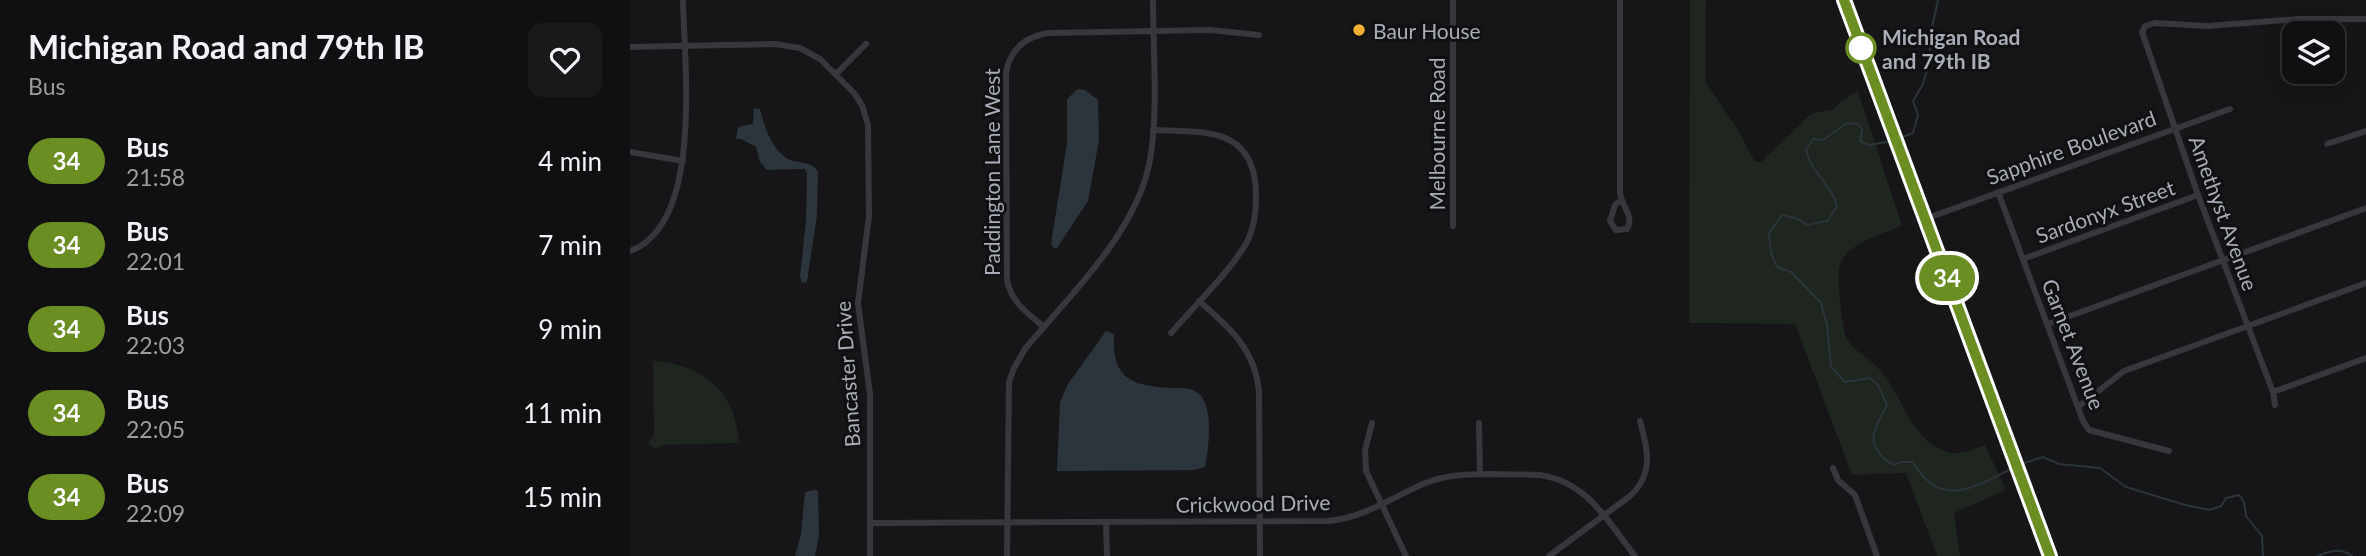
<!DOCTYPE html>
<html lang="en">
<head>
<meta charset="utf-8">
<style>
	body { margin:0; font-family:Lato,sans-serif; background:#19191b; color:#f1f3f6; height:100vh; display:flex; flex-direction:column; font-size:26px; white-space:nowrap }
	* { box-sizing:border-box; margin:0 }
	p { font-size:23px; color:#9c9d9f }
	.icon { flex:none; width:38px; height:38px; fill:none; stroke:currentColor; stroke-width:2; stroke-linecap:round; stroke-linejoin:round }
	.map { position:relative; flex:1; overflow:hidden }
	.side { display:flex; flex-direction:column; background:#101012; width:630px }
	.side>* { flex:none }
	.badge { padding:0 14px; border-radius:23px; font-size:24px; line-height:46px }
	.controls { position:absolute; left:1652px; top:21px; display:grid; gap:14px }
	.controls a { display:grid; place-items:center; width:63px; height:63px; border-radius:14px; background:#101012; box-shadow:0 4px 18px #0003,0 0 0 2px #303032; font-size:35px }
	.map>.badge { position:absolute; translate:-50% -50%; box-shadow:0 0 0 4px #fff }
	.round { display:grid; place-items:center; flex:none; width:74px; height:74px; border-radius:14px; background:#19191b }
	.head { display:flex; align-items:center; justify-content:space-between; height:119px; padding:0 28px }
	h1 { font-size:33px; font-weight:700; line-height:52px }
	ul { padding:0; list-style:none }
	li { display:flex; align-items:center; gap:21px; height:84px; padding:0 28px }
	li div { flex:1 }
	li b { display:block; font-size:26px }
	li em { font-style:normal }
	li .badge { min-width:77px; font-weight:700; text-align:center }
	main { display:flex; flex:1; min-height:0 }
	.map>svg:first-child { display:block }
	.green { fill:#1e261f }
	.water { fill:#2c353c }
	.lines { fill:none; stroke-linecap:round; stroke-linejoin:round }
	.stream { stroke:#2c353c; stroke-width:2 }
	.street { stroke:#37383d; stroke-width:6 }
	.primary { stroke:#53555c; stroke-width:10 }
	.line-casing { stroke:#fff; stroke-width:16 }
	.line { stroke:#6b8e23; stroke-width:10 }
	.poi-dot { fill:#f2b134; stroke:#111113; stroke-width:2.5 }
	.stop-dot { fill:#fff; stroke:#6b8e23; stroke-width:3.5 }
	.labels { text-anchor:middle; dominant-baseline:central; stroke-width:6; stroke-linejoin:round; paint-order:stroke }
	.poi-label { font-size:21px; fill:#a8adb8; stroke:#111113; text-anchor:start }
	.stop-label { font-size:21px; font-weight:bold; fill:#a8adb8; stroke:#111113; text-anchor:start }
	.street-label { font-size:21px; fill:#a8adb8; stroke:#111113 }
</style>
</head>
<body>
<main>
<section class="side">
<div class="head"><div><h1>Michigan Road and 79th IB</h1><p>Bus</p></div><a class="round"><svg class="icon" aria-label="heart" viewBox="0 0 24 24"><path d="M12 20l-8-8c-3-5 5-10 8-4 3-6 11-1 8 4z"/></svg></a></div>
<ul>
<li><span class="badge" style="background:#6b8e23;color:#fff">34</span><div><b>Bus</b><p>21:58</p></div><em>4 min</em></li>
<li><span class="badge" style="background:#6b8e23;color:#fff">34</span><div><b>Bus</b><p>22:01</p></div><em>7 min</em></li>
<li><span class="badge" style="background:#6b8e23;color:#fff">34</span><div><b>Bus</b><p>22:03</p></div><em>9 min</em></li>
<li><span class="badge" style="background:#6b8e23;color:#fff">34</span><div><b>Bus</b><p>22:05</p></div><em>11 min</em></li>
<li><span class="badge" style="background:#6b8e23;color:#fff">34</span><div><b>Bus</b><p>22:09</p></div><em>15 min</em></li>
</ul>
</section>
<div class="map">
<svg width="1736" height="556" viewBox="0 0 1736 556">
	<rect width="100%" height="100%" fill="#161618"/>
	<g class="green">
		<path d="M1060,0H1076L1075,81L1108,130L1125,162H1131L1179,116L1186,112L1203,110L1211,101L1228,91L1272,226C1253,234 1217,243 1210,265C1206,274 1212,330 1217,339C1223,350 1240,359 1248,368C1272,393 1279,437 1314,451C1328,457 1341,450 1355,445L1376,490L1324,513L1330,556H1307L1276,473L1222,475L1165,324L1059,323Z"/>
		<path d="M23,361C54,362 87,377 100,406C106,418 107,431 110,443L32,445L26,450L18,443L24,436Z"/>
	</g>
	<g class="water">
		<path d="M448,89L455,90L468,100L469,140L458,201L427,248H424L421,244L437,143V99Z"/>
		<path d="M124,108L130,109C134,126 142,150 158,159C169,165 180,159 188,172L187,215L177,282L172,283L170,277L176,221L177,173L175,169L137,170L130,162L126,147L111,139H106L108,127L123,124Z"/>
		<path d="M476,331L484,334C481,379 502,386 542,388C551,388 561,387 568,393C584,405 579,449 575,467L564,470L427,471L430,402L438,384Z"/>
		<path d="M184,490L188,491L189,535L185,556H165L171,534L175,492Z"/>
	</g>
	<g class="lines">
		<g class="stream">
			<path d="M1270,138L1283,133L1288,115L1283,101L1292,86L1300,62V37L1308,0"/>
			<path d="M1261,141L1239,145L1230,141L1232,129L1228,124L1217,123L1193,140L1183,139L1176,150C1183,177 1202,184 1207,207L1197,221L1177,225L1166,218L1152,215L1139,233L1141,253L1147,267L1161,272L1191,303L1197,325L1201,367L1215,382L1239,378L1248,385L1257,405C1243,431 1233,446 1263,465L1272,462H1283C1310,510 1345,487 1383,468"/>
			<path d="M1391,464L1413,457L1429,464L1470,468L1496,487L1555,505L1580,510L1591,506L1596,498L1609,495L1614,502L1616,516L1632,536L1633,556"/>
			<path d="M1687,556C1700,551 1710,547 1722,556"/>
		</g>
		<g class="street">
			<path d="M823,0V226"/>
			<path d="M990,0V192C991,207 1005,215 997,229L986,230L980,221L985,205L991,200"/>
			<path d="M0,47L145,44L170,48L190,59L224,93L232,105L238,125L239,216L228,303L240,394V556"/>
			<path d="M206,74L236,44"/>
			<path d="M523,130C577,132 626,127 626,196C626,214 624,232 614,247C594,278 565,305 541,333"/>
			<path d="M1697,144L1736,131"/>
			<path d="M0,152L53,161"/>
			<path d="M1368,192L1453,421L1459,430L1539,451"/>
			<path d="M1295,219L1600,109"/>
			<path d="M0,251C74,224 54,63 53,0"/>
			<path d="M1393,259L1568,195"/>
			<path d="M569,301C599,327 625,349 629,391L630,556"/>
			<path d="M1418,324L1736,208"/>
			<path d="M414,327C397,313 381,302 377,280L376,73C380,49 395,37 418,33L580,30L629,35"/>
			<path d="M1643,392L1736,358"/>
			<path d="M1645,405L1643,392L1568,195L1512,32L1515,26L1525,23L1578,26L1669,19H1736"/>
			<path d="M1448,407L1494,371L1736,283"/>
			<path d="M742,423L735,450L736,471L776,556"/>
			<path d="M849,423L850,474"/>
			<path d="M1203,468L1208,480L1225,495L1247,556"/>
			<path d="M476,522L477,556"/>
			<path d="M240,523L698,521C733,518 762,498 793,484C816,474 842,474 867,474C881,475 896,474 910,475C958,482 978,522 1005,556"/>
			<path d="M377,556L379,382L384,368L395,349C439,296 504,235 519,165C529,115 523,52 523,0"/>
			<path d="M919,556L1000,496C1024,474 1018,449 1010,421"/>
		</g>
		<path class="primary" d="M1214,0L1420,556"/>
	</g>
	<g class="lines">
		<g class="line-casing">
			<path id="line" d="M1214,0L1420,556"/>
		</g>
		<use href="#line" class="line"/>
	</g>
	<circle class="poi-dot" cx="729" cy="30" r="7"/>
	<circle class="stop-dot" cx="1231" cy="48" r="14"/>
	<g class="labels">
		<g class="poi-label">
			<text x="743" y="30">Baur House</text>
		</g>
		<g class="stop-label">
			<text x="1252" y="36">Michigan Road<tspan x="1252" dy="24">and 79th IB</tspan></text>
		</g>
		<g class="street-label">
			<text transform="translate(806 134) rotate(-90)">Melbourne Road</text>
			<text transform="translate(1441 147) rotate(-20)">Sapphire Boulevard</text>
			<text transform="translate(361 172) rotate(-90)">Paddington Lane West</text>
			<text transform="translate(1475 211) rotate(-20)">Sardonyx Street</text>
			<text transform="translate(1594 213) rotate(70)">Amethyst Avenue</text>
			<text transform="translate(1444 344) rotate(69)">Garnet Avenue</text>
			<text transform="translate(217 374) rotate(-94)">Bancaster Drive</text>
			<text transform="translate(623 503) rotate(-1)">Crickwood Drive</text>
		</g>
	</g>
</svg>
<div class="controls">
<a><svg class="icon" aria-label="layers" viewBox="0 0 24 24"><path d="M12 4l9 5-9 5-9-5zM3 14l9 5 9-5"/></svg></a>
</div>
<b class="badge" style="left:1317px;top:278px;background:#6b8e23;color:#fff">34</b>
</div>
</main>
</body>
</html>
